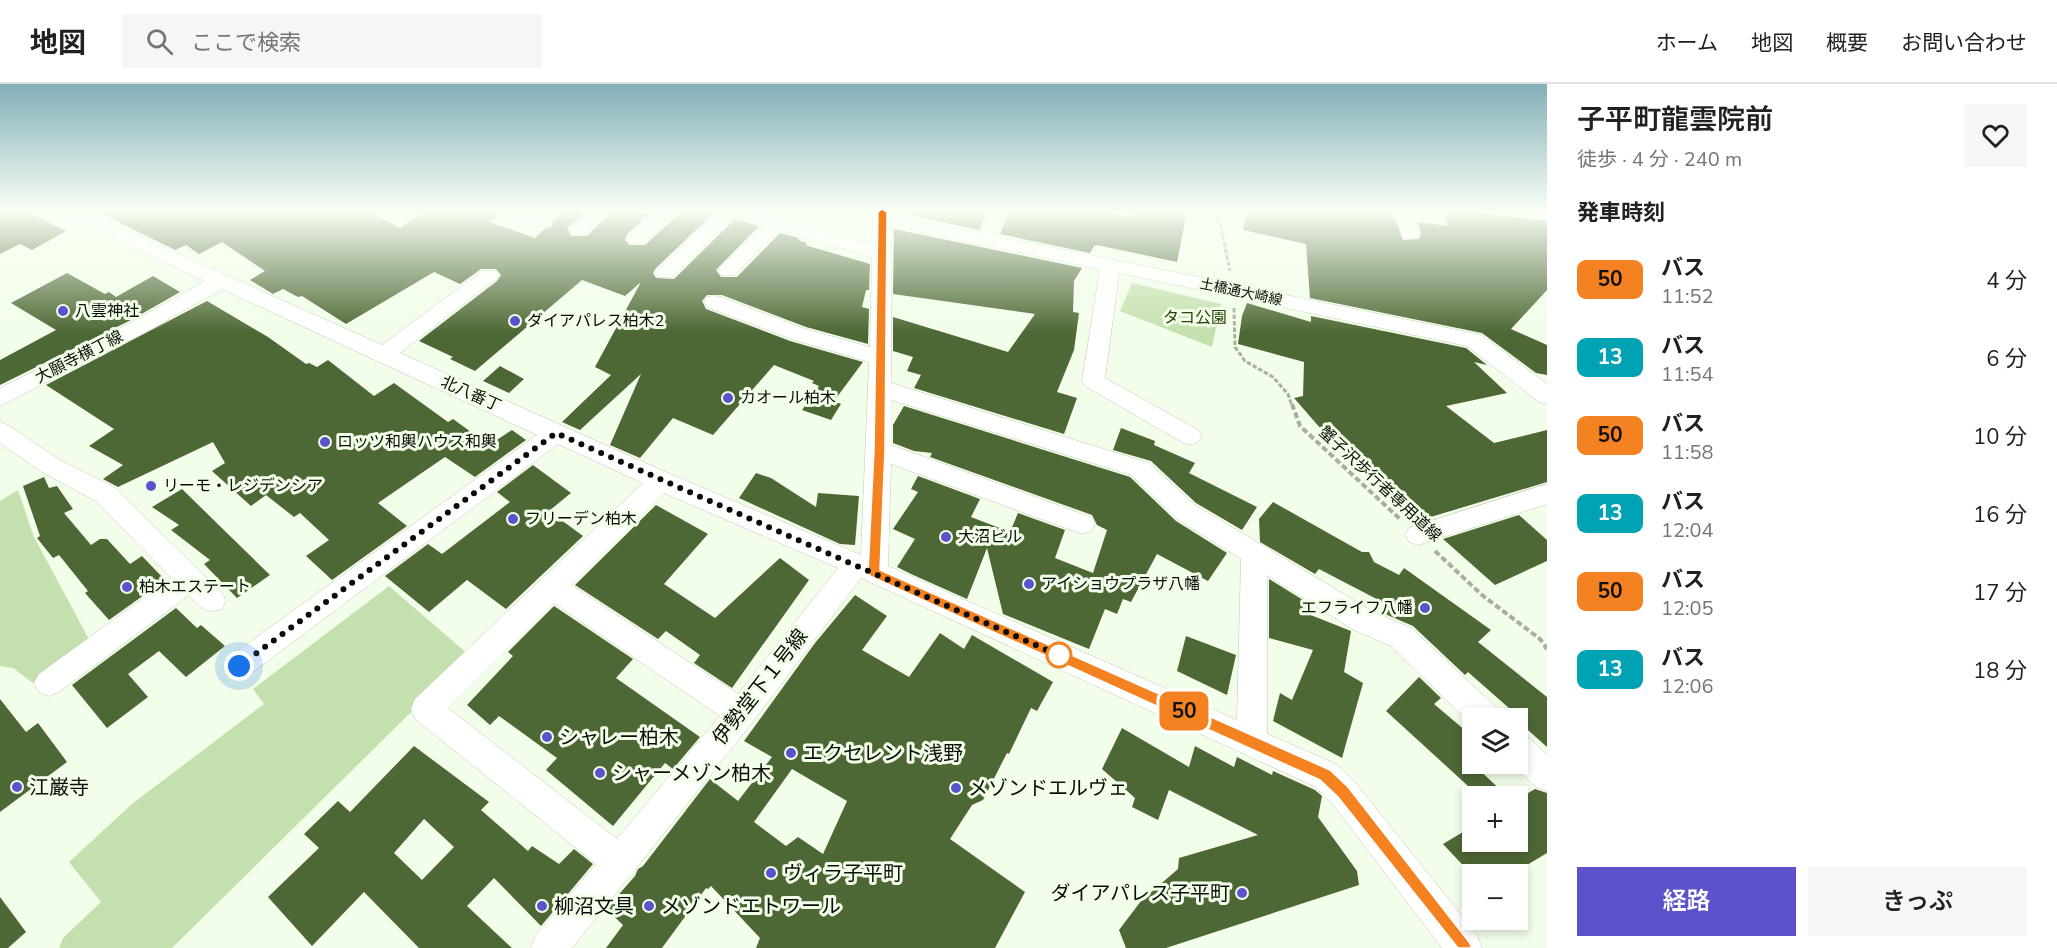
<!DOCTYPE html>
<html lang="ja">
<head>
<meta charset="utf-8">
<style>
	body { margin:0; font-family:"Nunito Sans","Noto Sans JP",sans-serif; background:#f6f6f6; color:#202124; height:100vh; display:flex; flex-direction:column; font-size:22px; white-space:nowrap }
	* { box-sizing:border-box; margin:0 }
	p { font-size:20px; color:#757577 }
	.icon { flex:none; width:33px; height:33px; fill:none; stroke:currentColor; stroke-width:2; stroke-linecap:round; stroke-linejoin:round }
	.map { position:relative; flex:1; overflow:hidden }
	.drawer { display:flex; flex-direction:column; background:#fff; width:510px }
	.drawer>* { flex:none }
	.badge { padding:0 12px; border-radius:9px; font-size:21px; line-height:39px }
	.controls { position:absolute; left:1462px; top:624px; display:grid; gap:12px }
	.controls a { display:grid; place-items:center; width:66px; height:66px; border-radius:0px; background:#fff; box-shadow:0 3px 9px #0003; font-size:30px }
	.you { position:absolute; width:30px; height:30px; margin:-15px; border:4px solid #fff; border-radius:50%; background:#1a73e8; box-shadow:0 0 0 9px #1a73e833 }
	.map>.badge { position:absolute; translate:-50% -50%; box-shadow:0 0 0 3px #fff }
	h2 { padding:0 30px; font-size:22px; line-height:54px }
	.round { display:grid; place-items:center; flex:none; width:63px; height:63px; border-radius:0px; background:#f6f6f6 }
	.headline { display:flex; align-items:center; justify-content:space-between; height:102px; padding:0 30px }
	h1 { font-size:28px; font-weight:600; line-height:45px }
	.cta { display:flex; gap:12px; margin-top:auto; padding:12px 30px }
	.cta a { flex:1; height:69px; border-radius:0px; background:#5c53cc; color:#fff; font-size:24px; font-weight:600; line-height:69px; text-align:center }
	.cta a+a { background:#f6f6f6; color:#202124 }
	ul { padding:0; list-style:none }
	li { display:flex; align-items:center; gap:18px; height:78px; padding:0 30px }
	li div { flex:1 }
	li b { display:block; font-size:22px }
	li em { font-style:normal }
	li .badge { min-width:66px; font-weight:700; text-align:center }
	header { display:flex; align-items:center; gap:36px; box-sizing:border-box; height:84px; padding:0 30px; background:#fff; border-bottom:2px solid #e0e0e0 }
	header strong { font-size:28px }
	nav { display:flex; gap:33px; margin-inline-start:auto; font-size:21px }
	.search { width:420px; height:54px; background:#f6f6f6; display:flex; align-items:center; gap:15px; box-sizing:border-box; padding:0 21px; border-radius:0px; color:#757577; font-size:22px }
	main { display:flex; flex:1; min-height:0 }
	.map>svg:first-child { display:block }
	.green { fill:#c4e0ae }
	.building { fill:#4e6835; fill-rule:evenodd }
	.lines { fill:none; stroke-linecap:round; stroke-linejoin:round }
	.minor-casing { stroke:#c0cbb7; stroke-width:1 }
	.path-far2 { stroke:#a7b0a0; stroke-width:3; stroke-dasharray:4.5 2; stroke-linecap:butt }
	.path-far1 { stroke:#a7b0a0; stroke-width:4; stroke-dasharray:6 3; stroke-linecap:butt }
	.path { stroke:#a7b0a0; stroke-width:4.5; stroke-dasharray:8 4; stroke-linecap:butt }
	.minor { fill:#fff; fill-rule:evenodd }
	.line { fill:#f58220; stroke:#fff; stroke-width:1.5 }
	.walk { stroke:#0a0d07; stroke-width:6; stroke-dasharray:0 10.8 }
	.poi-dot { fill:#5c53cc; stroke:#f2fee9; stroke-width:2 }
	.stop-dot { fill:#fff; stroke:#f58220; stroke-width:3 }
	.labels { text-anchor:middle; dominant-baseline:central; stroke-width:6; stroke-linejoin:round; paint-order:stroke }
	.far-street-label { font-size:14px; fill:#0a0d07; stroke:#f2fee9 }
	.poi-label { font-size:16px; fill:#0a0d07; stroke:#f2fee9; text-anchor:start }
	.park-label { font-size:16px; fill:#284306; stroke:#f2fee9 }
	.street-label { font-size:16px; fill:#0a0d07; stroke:#f2fee9 }
	.near-street-label { font-size:20px; fill:#0a0d07; stroke:#f2fee9 }
	.near-poi-label { font-size:20px; fill:#0a0d07; stroke:#f2fee9; text-anchor:start }
</style>
</head>
<body>
<header>
<strong>地図</strong>
<div class="search"><svg class="icon" aria-label="search" viewBox="0 0 24 24"><circle cx="10" cy="10" r="6"/><path d="M15 15l6 6"/></svg>ここで検索</div>
<nav><a>ホーム</a><a>地図</a><a>概要</a><a>お問い合わせ</a></nav>
</header>
<main>
<div class="map">
<svg width="1547" height="864" viewBox="0 0 1547 864">
	<rect width="100%" height="100%" fill="#f2fee9"/>
	<g class="green">
		<path d="M1132,199L1221,220L1212,263L1120,227Z"/>
		<path d="M18,406L34,453L91,559L33,599L13,584L0,582V417Z"/>
		<path d="M389,502L469,571L172,864H59L63,854L101,818L69,778L132,720L264,620L253,605Z"/>
	</g>
	<g class="building">
		<path d="M0,128H27L66,147L32,166L20,160L0,170Z"/>
		<path d="M98,128H370L400,144L422,128H502L489,138L535,154L546,144L551,143L553,137L564,128H586L567,144L571,152H587L611,128H639L648,131L627,150L625,156L629,161H645L681,128H715L656,184L653,189L656,194L674,195L735,135L759,142L716,186L721,193H737L780,149L799,154L798,156L807,159L805,161L870,180L869,206H866L862,223L869,225L868,260L806,243L722,211H707L702,217L706,225L790,257L863,278L834,317L841,320L831,336L802,326L819,302L812,299L814,297L774,281L713,351L673,334L640,374L610,361L641,290L580,346L562,338L611,291L595,283L641,198L625,212L582,196L475,287L450,275L453,273L419,257L497,197L501,191L496,185H481L460,200L434,188L346,240L302,212L298,213L283,205L273,210L250,196L265,187L222,158L199,170L186,161L175,166Z"/>
		<path d="M896,128H987L979,146Z"/>
		<path d="M1009,128H1104L1130,133L1131,128H1187L1177,178L1097,161L1094,162L1090,169L1000,150Z"/>
		<path d="M1246,128H1393L1403,156L1419,155L1421,149L1418,138L1448,142L1443,128H1474L1547,137V206L1511,245L1547,261V291L1536,289L1482,249L1310,214L1306,160L1243,146Z"/>
		<path d="M894,145L1082,184L1074,197L1073,228L1079,229L1074,266L1057,308L1077,314L1064,350L914,304L921,291L907,287L913,273L893,267V233L1008,268L1035,230L893,210Z"/>
		<path d="M67,189L105,210L109,208L116,213L153,192L180,208L131,236L0,301V276L56,246L11,219Z"/>
		<path d="M207,217L268,253L306,280L309,279L317,283L328,276L374,312L394,299L448,338L453,335L489,361L512,346L526,356L475,393L445,373L378,419L407,442L332,496L306,472L329,456L300,429L294,433L266,411L251,422L212,387L225,379L213,358L118,403L103,395L123,381L89,362L114,345L46,301Z"/>
		<path d="M1247,219L1311,238V232L1466,264L1487,281L1474,278L1507,309L1446,322L1494,359L1547,346V398L1414,438L1379,406L1387,403L1362,384L1368,377L1327,344L1321,345L1294,314L1303,312L1304,278L1238,260L1242,232Z"/>
		<path d="M500,282L524,295L509,309L483,297Z"/>
		<path d="M904,322L1130,393L1176,437L1227,469L1208,497L1157,470L1131,518L1123,515L1117,530L1105,525L1089,565L1003,530L987,464L967,515L911,490L897,483L915,455L893,445L918,408L911,405L918,392L980,415L971,433L1010,448L1018,429L1065,446L1055,474L1093,489L1107,446L1097,441L1092,431L930,373L932,369L914,367L893,359V341Z"/>
		<path d="M1121,344L1155,357L1154,361L1195,379L1189,389L1257,423L1242,446L1196,419L1151,377L1113,366Z"/>
		<path d="M533,381L571,409L549,427L583,452L506,525L467,496L429,528L385,492L428,460L442,470L510,418L497,408Z"/>
		<path d="M756,389L771,394L816,423L818,409L859,412L855,461L840,460L739,414Z"/>
		<path d="M44,393L49,404L57,402L73,425L64,429L91,461L100,455H107L130,480L142,472L165,496L109,536L85,509L88,507L59,471L53,474L37,454L40,452L23,402Z"/>
		<path d="M182,405L229,451L270,491L237,514L204,480L210,476L171,446L179,441L152,423Z"/>
		<path d="M1273,418L1362,468H1369L1374,478L1399,491L1404,484L1491,546L1478,558L1547,613V663L1518,637V632L1468,588L1465,591L1413,542L1385,530L1390,522L1319,485L1315,490L1260,458L1259,435Z"/>
		<path d="M656,421L708,450L664,500L715,534L780,474L809,496L732,604L694,579L700,571L666,547L658,555L575,501Z"/>
		<path d="M1519,431L1547,456V477L1495,501L1443,455Z"/>
		<path d="M1269,495L1303,516V528L1351,547L1344,588L1363,599L1342,674L1273,637L1280,609L1292,616L1313,566L1269,554Z"/>
		<path d="M855,511L887,532L862,566L909,593L940,549L964,565L972,551L1053,598L1037,627L1031,624L1009,670L1007,669L983,716L972,721L950,755L1025,808L995,864H756L760,854L711,802L708,805L706,804L662,864H606L623,841L606,825L635,792L638,785L643,782L710,695L738,717L772,673L744,657L815,559ZM792,685L847,717L823,770L798,753L786,762L754,738Z"/>
		<path d="M554,522L633,575L616,594L700,653L673,685L665,679L613,742L546,686L557,674L499,632L490,641L467,621L513,572L508,568Z"/>
		<path d="M176,524L197,544L201,541L225,562L186,593L159,567L128,590L148,613L107,644L72,601Z"/>
		<path d="M1186,552L1236,571L1227,611L1177,587Z"/>
		<path d="M1419,593L1441,614L1434,620L1473,653V680L1507,712H1479L1386,627Z"/>
		<path d="M0,615L26,648L38,639L67,678L0,728Z"/>
		<path d="M1122,644L1189,683L1195,662L1234,683L1237,673L1272,691L1273,687L1315,706L1322,712L1318,733L1357,787L1359,801L1166,864H1126L1119,846L1141,817L1178,785L1179,774L1258,751L1169,706L1158,736L1132,723L1135,714L1102,685Z"/>
		<path d="M414,662L489,718L481,726L528,767L532,762L559,780L574,765L593,780L541,842L494,794L467,822L512,864H419L364,808L312,862L268,813L319,764L304,750L338,717L350,728ZM424,735L454,763L422,796L394,769Z"/>
		<path d="M1535,705L1547,709V769L1512,790H1471L1443,760L1473,742V758H1518V715Z"/>
		<path d="M0,813L26,848L8,864H0Z"/>
	</g>
	<g class="lines">
		<g class="minor-casing">
			<g id="minor">
				<path d="M61,128H85L382,261L482,187H496L499,191L496,195L400,269L670,390L861,471L869,278L791,255L707,223L704,218L707,213L714,212L721,213L805,245L870,263L872,173L779,146L735,191H721L718,187L721,183L763,141L734,132L672,193H658L655,189L658,185L718,128H758L872,161L873,128H891V131L980,149L989,128H1007L997,152L1482,251L1547,300V320L1539,318L1467,262L1119,189L1105,294L1198,346L1202,352L1198,358L1190,361L1182,358L1085,302L1082,297L1100,185L891,142V299L1149,379L1195,421L1372,527L1411,544L1497,624L1501,634H1473V642L1391,562L1352,545L1267,491V650L1336,680L1354,697L1477,851L1482,864H1442L1332,719L1314,702L861,494L752,639L636,784L633,791L629,793L572,864H531L536,851L596,780L415,635L411,625L415,615L643,399L558,360L249,591L239,595L229,591L224,582L229,573L537,351L222,205L146,248L0,322V304L132,238L205,197L64,132ZM891,316L1131,391L1177,435L1241,475L1237,636L888,482L891,380L1082,450L1091,447L1095,440L1091,433L891,361ZM664,409L838,484L738,610L571,501ZM554,519L720,632L617,755L448,624Z"/>
				<path d="M506,128C521,128 541,125 551,138L549,142H535L509,132Z"/>
				<path d="M589,128H609L585,150H571L569,146Z"/>
				<path d="M655,128H675L643,159H629L627,155L629,151Z"/>
				<path d="M1395,128H1413L1419,150L1417,154H1403Z"/>
				<path d="M0,338L8,341L60,376L114,403L222,509L226,517L222,525C206,531 199,522 189,511L59,608L49,612L39,608L34,599L39,590L171,494L96,417L42,388L0,359Z"/>
				<path d="M1547,400V420L1418,461L1409,458L1405,451L1409,444Z"/>
				<path d="M1518,649L1529,654L1547,671V707L1536,703L1512,680H1518Z"/>
			</g>
		</g>
		<g class="path-far2">
			<path d="M1214,128L1220,139L1230,187"/>
			<path d="M1234,224L1235,263L1245,277L1273,293L1288,310L1292,322"/>
		</g>
		<g class="path-far1">
			<path d="M1292,320L1300,342L1401,436"/>
			<path d="M1435,467L1482,511L1540,555L1546,563"/>
		</g>
		<path class="path" d="M1545,562L1547,565"/>
		<use href="#minor" class="minor"/>
	</g>
	<linearGradient id="sky" x2="0" y2="1"><stop stop-color="#82afb8"/><stop offset="0.51" stop-color="#f9fff5"/><stop offset="1" stop-color="#f9fff5" stop-opacity="0"/></linearGradient>
	<rect width="1547" height="249" fill="url(#sky)"/>
	<path class="line" d="M882,125L887,128L885,366L880,486L1330,686L1348,703L1469,858L1472,864H1458L1338,713L1320,696L870,492L868,489L874,366L878,128Z"/>
	<g class="lines">
		<path class="walk" d="M239,582L556,349L1065,574L1059,571"/>
	</g>
	<g class="poi-dot">
		<circle cx="63" cy="227" r="6"/>
		<circle cx="515" cy="237" r="6"/>
		<circle cx="728" cy="314" r="6"/>
		<circle cx="325" cy="358" r="6"/>
		<circle cx="151" cy="402" r="6"/>
		<circle cx="513" cy="435" r="6"/>
		<circle cx="946" cy="453" r="6"/>
		<circle cx="1029" cy="500" r="6"/>
		<circle cx="127" cy="503" r="6"/>
		<circle cx="1425" cy="524" r="6"/>
		<circle cx="547" cy="653" r="6"/>
		<circle cx="791" cy="669" r="6"/>
		<circle cx="600" cy="689" r="6"/>
		<circle cx="17" cy="703" r="6"/>
		<circle cx="956" cy="704" r="6"/>
		<circle cx="771" cy="789" r="6"/>
		<circle cx="1242" cy="809" r="6"/>
		<circle cx="542" cy="822" r="6"/>
		<circle cx="649" cy="822" r="6"/>
	</g>
	<circle class="stop-dot" cx="1059" cy="571" r="12"/>
	<g class="labels">
		<g class="far-street-label">
			<text transform="translate(1241 208) rotate(12)">土橋通大崎線</text>
		</g>
		<g class="poi-label">
			<text x="75" y="227">八雲神社</text>
			<text x="527" y="237">ダイアパレス柏木2</text>
			<text x="740" y="314">カオール柏木</text>
			<text x="337" y="358">ロッツ和輿ハウス和輿</text>
			<text x="163" y="402">リーモ・レジデンシア</text>
			<text x="525" y="435">フリーデン柏木</text>
			<text x="958" y="453">大沼ビル</text>
			<text x="1041" y="500">アイショウプラザ八幡</text>
			<text x="139" y="503">柏木エステート</text>
			<text x="1413" y="524" text-anchor="end">エフライフ八幡</text>
		</g>
		<g class="park-label">
			<text x="1195" y="234">タコ公園</text>
		</g>
		<g class="street-label">
			<text transform="translate(79 273) rotate(-27)">大願寺横丁線</text>
			<text transform="translate(471 310) rotate(24)">北八番丁</text>
			<text transform="translate(1380 400) rotate(43)">蟹子沢歩行者専用道線</text>
		</g>
		<g class="near-street-label">
			<text transform="translate(760 603) rotate(-52)">伊勢堂下１号線</text>
		</g>
		<g class="near-poi-label">
			<text x="559" y="653">シャレー柏木</text>
			<text x="803" y="669">エクセレント浅野</text>
			<text x="612" y="689">シャーメゾン柏木</text>
			<text x="29" y="703">江巌寺</text>
			<text x="968" y="704">メゾンドエルヴェ</text>
			<text x="783" y="789">ヴィラ子平町</text>
			<text x="1230" y="809" text-anchor="end">ダイアパレス子平町</text>
			<text x="554" y="822">柳沼文具</text>
			<text x="661" y="822">メゾンドエトワール</text>
		</g>
	</g>
</svg>
<div class="controls">
<a><svg class="icon" aria-label="layers" viewBox="0 0 24 24"><path d="M12 4l9 5-9 5-9-5zM3 14l9 5 9-5"/></svg></a>
<a>+</a>
<a>−</a>
</div>
<div class="you" style="left:239px;top:582px"></div>
<b class="badge" style="left:1184px;top:627px;background:#f58220;color:#111">50</b>
</div>
<section class="drawer">
<div class="headline"><div><h1>子平町龍雲院前</h1><p>徒歩 · 4 分 · 240 m</p></div><a class="round"><svg class="icon" aria-label="heart" viewBox="0 0 24 24"><path d="M12 20l-8-8c-3-5 5-10 8-4 3-6 11-1 8 4z"/></svg></a></div>
<h2>発車時刻</h2>
<ul>
<li><span class="badge" style="background:#f58220;color:#111">50</span><div><b>バス</b><p>11:52</p></div><em>4 分</em></li>
<li><span class="badge" style="background:#00a3b4;color:#fff">13</span><div><b>バス</b><p>11:54</p></div><em>6 分</em></li>
<li><span class="badge" style="background:#f58220;color:#111">50</span><div><b>バス</b><p>11:58</p></div><em>10 分</em></li>
<li><span class="badge" style="background:#00a3b4;color:#fff">13</span><div><b>バス</b><p>12:04</p></div><em>16 分</em></li>
<li><span class="badge" style="background:#f58220;color:#111">50</span><div><b>バス</b><p>12:05</p></div><em>17 分</em></li>
<li><span class="badge" style="background:#00a3b4;color:#fff">13</span><div><b>バス</b><p>12:06</p></div><em>18 分</em></li>
</ul>
<div class="cta"><a>経路</a><a>きっぷ</a></div>
</section>
</main>
</body>
</html>
